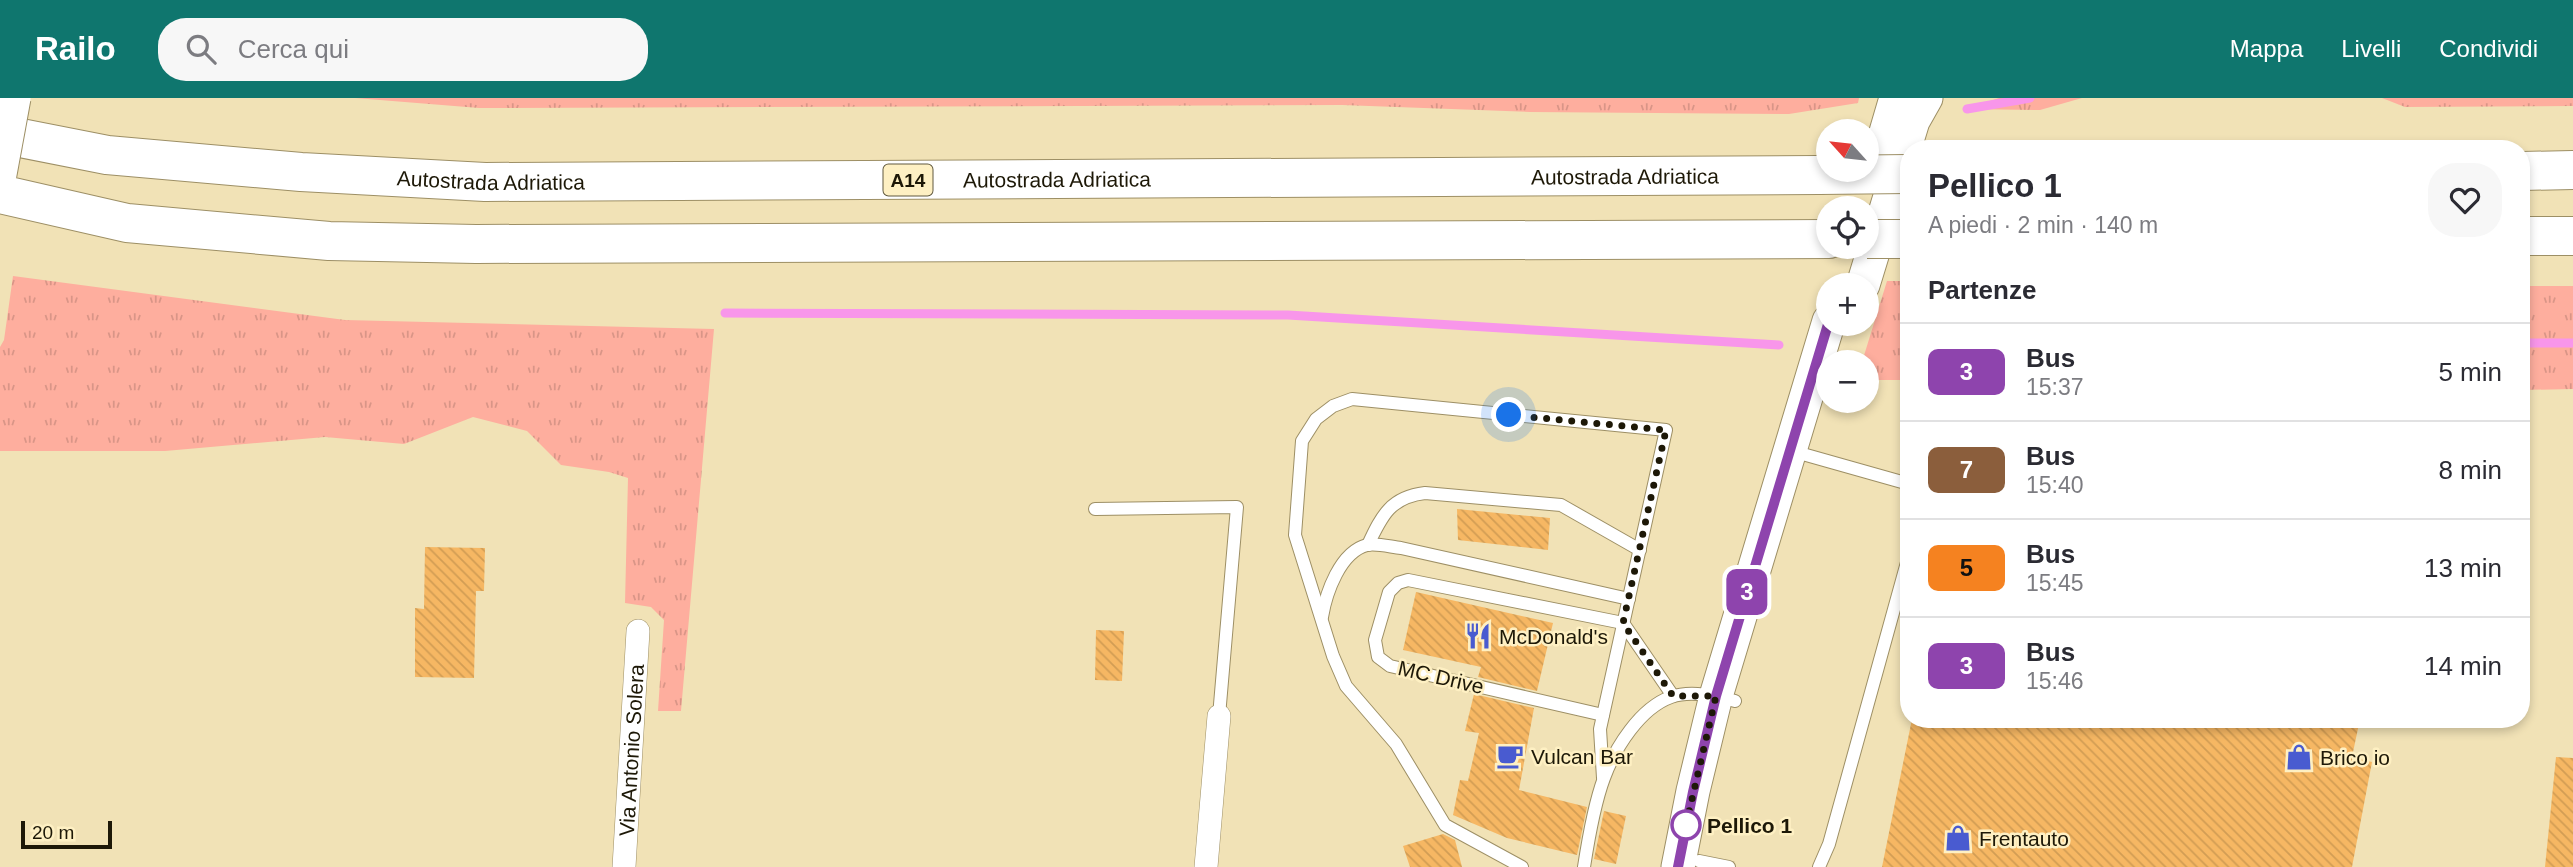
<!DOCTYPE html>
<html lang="it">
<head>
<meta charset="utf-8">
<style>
	body { margin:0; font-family:Helvetica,sans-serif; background:#f7f7f7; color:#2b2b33; height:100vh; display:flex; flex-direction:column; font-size:26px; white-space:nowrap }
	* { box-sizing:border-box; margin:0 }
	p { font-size:23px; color:#7c7c81 }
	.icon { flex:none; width:38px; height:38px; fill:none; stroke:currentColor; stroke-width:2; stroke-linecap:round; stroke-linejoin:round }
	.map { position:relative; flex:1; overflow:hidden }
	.sheet { position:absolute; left:1900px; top:42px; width:630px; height:588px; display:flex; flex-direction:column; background:#fff; border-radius:28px; box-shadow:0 4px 10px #0003 }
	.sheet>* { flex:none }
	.badge { padding:0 14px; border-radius:10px; font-size:24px; line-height:46px }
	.needle { width:46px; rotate:297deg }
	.fabs { position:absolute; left:1816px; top:21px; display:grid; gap:14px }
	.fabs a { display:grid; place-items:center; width:63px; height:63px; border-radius:50%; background:#fff; box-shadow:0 4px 10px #0003; font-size:35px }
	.scale { position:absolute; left:21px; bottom:18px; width:91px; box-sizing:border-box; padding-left:7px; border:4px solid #1d1807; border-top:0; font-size:19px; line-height:24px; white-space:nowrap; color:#1d1807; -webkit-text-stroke:5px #fef0c3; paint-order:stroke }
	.you { position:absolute; width:35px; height:35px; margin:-18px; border:5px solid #fff; border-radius:50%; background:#1a73e8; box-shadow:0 0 0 10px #1a73e833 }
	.map>.badge { position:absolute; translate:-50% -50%; box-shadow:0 0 0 4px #fff }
	h2 { padding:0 28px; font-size:26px; line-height:63px }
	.round { display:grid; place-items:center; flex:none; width:74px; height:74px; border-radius:28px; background:#f7f7f7 }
	.summary { display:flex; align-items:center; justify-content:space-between; height:119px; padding:0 28px }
	h1 { font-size:33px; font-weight:600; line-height:52px }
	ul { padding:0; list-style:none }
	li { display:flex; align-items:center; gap:21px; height:98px; padding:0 28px; border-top:2px solid #e1e1e2 }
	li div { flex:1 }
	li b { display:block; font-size:26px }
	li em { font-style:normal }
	li .badge { min-width:77px; font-weight:700; text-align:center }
	header { display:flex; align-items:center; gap:42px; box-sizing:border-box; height:98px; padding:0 35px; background:#0f766e; color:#fff }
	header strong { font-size:33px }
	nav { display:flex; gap:38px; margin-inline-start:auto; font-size:24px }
	.search { width:490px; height:63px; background:#f7f7f7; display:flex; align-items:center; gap:18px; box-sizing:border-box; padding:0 24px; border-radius:28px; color:#7c7c81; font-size:26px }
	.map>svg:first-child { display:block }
	.grass { fill:url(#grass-tufts) }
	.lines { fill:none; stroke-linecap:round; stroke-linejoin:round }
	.stream { stroke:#f896ea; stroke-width:9 }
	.building { fill:url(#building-back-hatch) }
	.service-casing { stroke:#9d8f65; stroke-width:14 }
	.minor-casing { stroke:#9d8f65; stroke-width:24 }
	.secondary-casing { stroke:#9d8f65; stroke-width:35 }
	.motorway-casing { stroke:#9d8f65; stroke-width:40 }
	.service { stroke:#fff; stroke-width:12 }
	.minor { stroke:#fff; stroke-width:23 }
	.secondary { stroke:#fff; stroke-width:33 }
	.motorway { stroke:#fff; stroke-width:38 }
	.secondary-bridge-casing { stroke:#9d8f65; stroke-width:35; stroke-linecap:butt }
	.motorway-bridge-casing { stroke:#9d8f65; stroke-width:40; stroke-linecap:butt }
	.secondary-bridge { stroke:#fff; stroke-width:33 }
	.motorway-bridge { stroke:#fff; stroke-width:38 }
	.line-casing { stroke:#fff; stroke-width:16 }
	.line { stroke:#8e44ad; stroke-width:10 }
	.walk { stroke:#1d1807; stroke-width:7; stroke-dasharray:0 12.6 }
	.stop-dot { fill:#fff; stroke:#8e44ad; stroke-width:3.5 }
	.labels { text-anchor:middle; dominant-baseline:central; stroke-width:5; stroke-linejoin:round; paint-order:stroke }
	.shield { fill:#fef0c3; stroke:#60593f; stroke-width:2 }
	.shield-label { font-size:19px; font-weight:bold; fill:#1d1807 }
	.street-label { font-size:21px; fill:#1d1807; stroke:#fef0c3 }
	.poi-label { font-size:21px; fill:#1d1807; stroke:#fef0c3; text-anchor:start }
	.stop-label { font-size:21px; font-weight:bold; fill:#1d1807; stroke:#fef0c3; text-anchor:start }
</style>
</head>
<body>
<header>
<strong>Railo</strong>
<div class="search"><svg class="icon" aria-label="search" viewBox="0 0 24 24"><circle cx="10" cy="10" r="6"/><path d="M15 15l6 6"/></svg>Cerca qui</div>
<nav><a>Mappa</a><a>Livelli</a><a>Condividi</a></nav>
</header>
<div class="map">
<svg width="2573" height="769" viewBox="0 0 2573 769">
	<defs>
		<pattern id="grass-tufts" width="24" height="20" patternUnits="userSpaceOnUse" patternTransform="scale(1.75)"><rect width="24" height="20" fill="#feae9e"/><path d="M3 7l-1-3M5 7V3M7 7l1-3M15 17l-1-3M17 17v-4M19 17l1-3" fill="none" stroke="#d99587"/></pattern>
		<pattern id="building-back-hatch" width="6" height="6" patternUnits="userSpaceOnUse" patternTransform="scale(1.75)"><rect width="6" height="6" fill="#f6b763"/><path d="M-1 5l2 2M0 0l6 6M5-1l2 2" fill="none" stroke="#d29d54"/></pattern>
	</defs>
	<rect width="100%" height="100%" fill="#f1e2b6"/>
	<g class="grass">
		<path d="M355,0H1859L1858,5L1789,16L1530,14L1342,7L479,10Z"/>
		<path d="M1999,0H2082L2040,12L1967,11Z"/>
		<path d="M2382,0H2573V8L2405,9Z"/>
		<path d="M13,178L345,222L714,231L681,613H658L664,522L651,509L625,505L628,380L609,374L561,367L527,333L473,319L404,346L325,339L165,353H0V249L4,242Z"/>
		<path d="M1887,183H1909V282H1867V264H1862Z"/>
		<path d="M2522,188H2573V291L2522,292Z"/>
	</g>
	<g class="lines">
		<g class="stream">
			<path d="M1967,11L2030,0"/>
			<path d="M725,215L1288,217L1779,247"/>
			<path d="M2522,245H2573"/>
		</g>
	</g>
	<g class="building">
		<path d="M1457,411L1550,420L1548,452L1458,442Z"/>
		<path d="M425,449L485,450L484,493H476L474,580L415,579V510L424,511Z"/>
		<path d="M1416,494L1553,525L1537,593L1478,579L1481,569L1403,552Z"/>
		<path d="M1096,532L1124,533L1122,583L1095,582Z"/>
		<path d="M1474,596L1534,610L1519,692L1587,709L1577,757L1507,740L1453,717L1460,682L1468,683L1479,635L1465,633Z"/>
		<path d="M1912,621H2360L2352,659L2372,664L2352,769H1882Z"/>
		<path d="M2556,659L2573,660V769H2545Z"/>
		<path d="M1604,713L1626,718L1616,766L1594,761Z"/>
		<path d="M1443,736L1455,742L1462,769H1410L1403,748Z"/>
	</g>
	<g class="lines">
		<g class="service-casing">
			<g id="service">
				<path d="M1792,353L1909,386"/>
				<path d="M1095,411L1237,409L1219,618"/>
				<path d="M1368,447C1382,417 1391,399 1425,395L1561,407L1640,452"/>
				<path d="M1322,519C1326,495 1340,454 1367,447C1377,445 1391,449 1401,450L1629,501"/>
				<path d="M1623,525L1673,598"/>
				<path d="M1603,617L1390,568L1378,559L1375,542L1389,494L1398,485L1408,482L1623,525"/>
				<path d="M1699,763L1729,769"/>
				<path d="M1522,769L1445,727L1396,646L1346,588L1333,558L1295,437L1302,343L1316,321L1333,308L1352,301L1666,332L1600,631L1603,680"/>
				<path d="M1584,769C1588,743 1595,704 1604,680C1615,650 1640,610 1671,599C1691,592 1716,598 1735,603"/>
				<path d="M1819,769L1829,746L1909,457"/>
			</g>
		</g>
		<g class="minor-casing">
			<g id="minor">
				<path id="s1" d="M624,769L638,533"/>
				<path d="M1206,769L1219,618"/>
			</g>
		</g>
		<g class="secondary-casing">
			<g id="secondary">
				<path d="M1879,58L1896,0"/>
				<path d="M1863,187L1913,23L1926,0"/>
				<path d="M1678,769L1693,693L1716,598L1829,223"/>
			</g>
		</g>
		<g class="motorway-casing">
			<g id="motorway">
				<path id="s2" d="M0,36L107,57L301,74L485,84L1819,77"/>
				<path d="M2522,73L2573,72"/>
				<path d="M0,96L127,125L329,143L476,146L1829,141"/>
				<path d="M2522,138H2573"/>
			</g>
		</g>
		<use href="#service" class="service"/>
		<use href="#minor" class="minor"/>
		<use href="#secondary" class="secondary"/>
		<use href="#motorway" class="motorway"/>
		<g class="secondary-bridge-casing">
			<path id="secondary-bridge" d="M0,76L14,0"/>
		</g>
		<g class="motorway-bridge-casing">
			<g id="motorway-bridge">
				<path d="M1819,77L1909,76"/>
				<path d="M1867,141H1902"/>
			</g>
		</g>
		<use href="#secondary-bridge" class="secondary-bridge"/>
		<use href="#motorway-bridge" class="motorway-bridge"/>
	</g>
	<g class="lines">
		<g class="line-casing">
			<path id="line" d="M1678,769L1693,694L1716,598L1829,223"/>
		</g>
		<use href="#line" class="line"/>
		<path class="walk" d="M1509,317L1666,332L1623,525L1673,598H1716L1686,727"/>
	</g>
	<defs>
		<g id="restaurant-bare" transform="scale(2.1)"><path d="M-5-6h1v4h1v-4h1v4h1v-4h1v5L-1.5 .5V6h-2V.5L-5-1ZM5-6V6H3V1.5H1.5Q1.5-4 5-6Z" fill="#495bd0" stroke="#fef0c3" stroke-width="2.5" paint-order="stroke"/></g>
		<g id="cafe-bare" transform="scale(2.1)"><path d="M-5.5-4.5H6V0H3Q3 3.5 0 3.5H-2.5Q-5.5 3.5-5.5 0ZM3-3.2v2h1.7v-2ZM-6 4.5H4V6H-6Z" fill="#495bd0" stroke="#fef0c3" stroke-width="2.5" paint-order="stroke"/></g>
		<g id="shop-bare" transform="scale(2.1)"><path d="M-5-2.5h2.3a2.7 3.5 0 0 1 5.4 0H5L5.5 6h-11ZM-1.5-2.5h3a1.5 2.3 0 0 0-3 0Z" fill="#495bd0" stroke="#fef0c3" stroke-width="2.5" paint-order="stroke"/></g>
	</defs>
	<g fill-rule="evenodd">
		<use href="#restaurant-bare" x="1478" y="538"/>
		<use href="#cafe-bare" x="1510" y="658"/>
		<use href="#shop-bare" x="2299" y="659"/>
		<use href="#shop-bare" x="1958" y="740"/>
	</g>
	<circle class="stop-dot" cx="1686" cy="727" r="14"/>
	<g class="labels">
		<rect class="shield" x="883.5" y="66.5" width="49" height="31" rx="5"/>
		<g class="shield-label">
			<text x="908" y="82">A14</text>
		</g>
		<g class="street-label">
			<text stroke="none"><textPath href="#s2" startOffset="1628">Autostrada Adriatica</textPath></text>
			<text stroke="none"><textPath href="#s2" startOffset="494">Autostrada Adriatica</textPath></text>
			<text stroke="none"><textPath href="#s2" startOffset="1060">Autostrada Adriatica</textPath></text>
			<text transform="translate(1441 579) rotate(13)">MC Drive</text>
			<text stroke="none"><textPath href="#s1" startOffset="117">Via Antonio Solera</textPath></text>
		</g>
		<g class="poi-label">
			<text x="1499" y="538">McDonald's</text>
			<text x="1531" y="658">Vulcan Bar</text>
			<text x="2320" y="659">Brico io</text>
			<text x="1979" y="740">Frentauto</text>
		</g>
		<g class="stop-label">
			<text x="1707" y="727">Pellico 1</text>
		</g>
	</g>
</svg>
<div class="fabs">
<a><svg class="needle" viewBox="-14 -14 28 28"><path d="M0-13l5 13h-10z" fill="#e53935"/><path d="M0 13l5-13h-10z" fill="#7c7c81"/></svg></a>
<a><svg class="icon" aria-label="locate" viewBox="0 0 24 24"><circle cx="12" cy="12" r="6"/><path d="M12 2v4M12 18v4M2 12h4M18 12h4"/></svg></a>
<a>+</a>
<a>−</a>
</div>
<div class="scale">20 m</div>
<div class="you" style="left:1509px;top:317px"></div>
<b class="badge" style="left:1747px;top:494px;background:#8e44ad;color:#fff">3</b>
<section class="sheet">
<div class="summary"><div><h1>Pellico 1</h1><p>A piedi · 2 min · 140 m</p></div><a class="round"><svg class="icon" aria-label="heart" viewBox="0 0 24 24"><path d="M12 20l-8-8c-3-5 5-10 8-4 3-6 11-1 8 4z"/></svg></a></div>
<h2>Partenze</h2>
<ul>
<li><span class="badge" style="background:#8e44ad;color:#fff">3</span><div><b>Bus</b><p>15:37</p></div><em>5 min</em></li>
<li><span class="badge" style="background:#8b5e3c;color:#fff">7</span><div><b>Bus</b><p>15:40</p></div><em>8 min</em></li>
<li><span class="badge" style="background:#f58220;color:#111">5</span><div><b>Bus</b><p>15:45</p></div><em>13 min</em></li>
<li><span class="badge" style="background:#8e44ad;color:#fff">3</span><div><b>Bus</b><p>15:46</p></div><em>14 min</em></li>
</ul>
</section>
</div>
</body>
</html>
